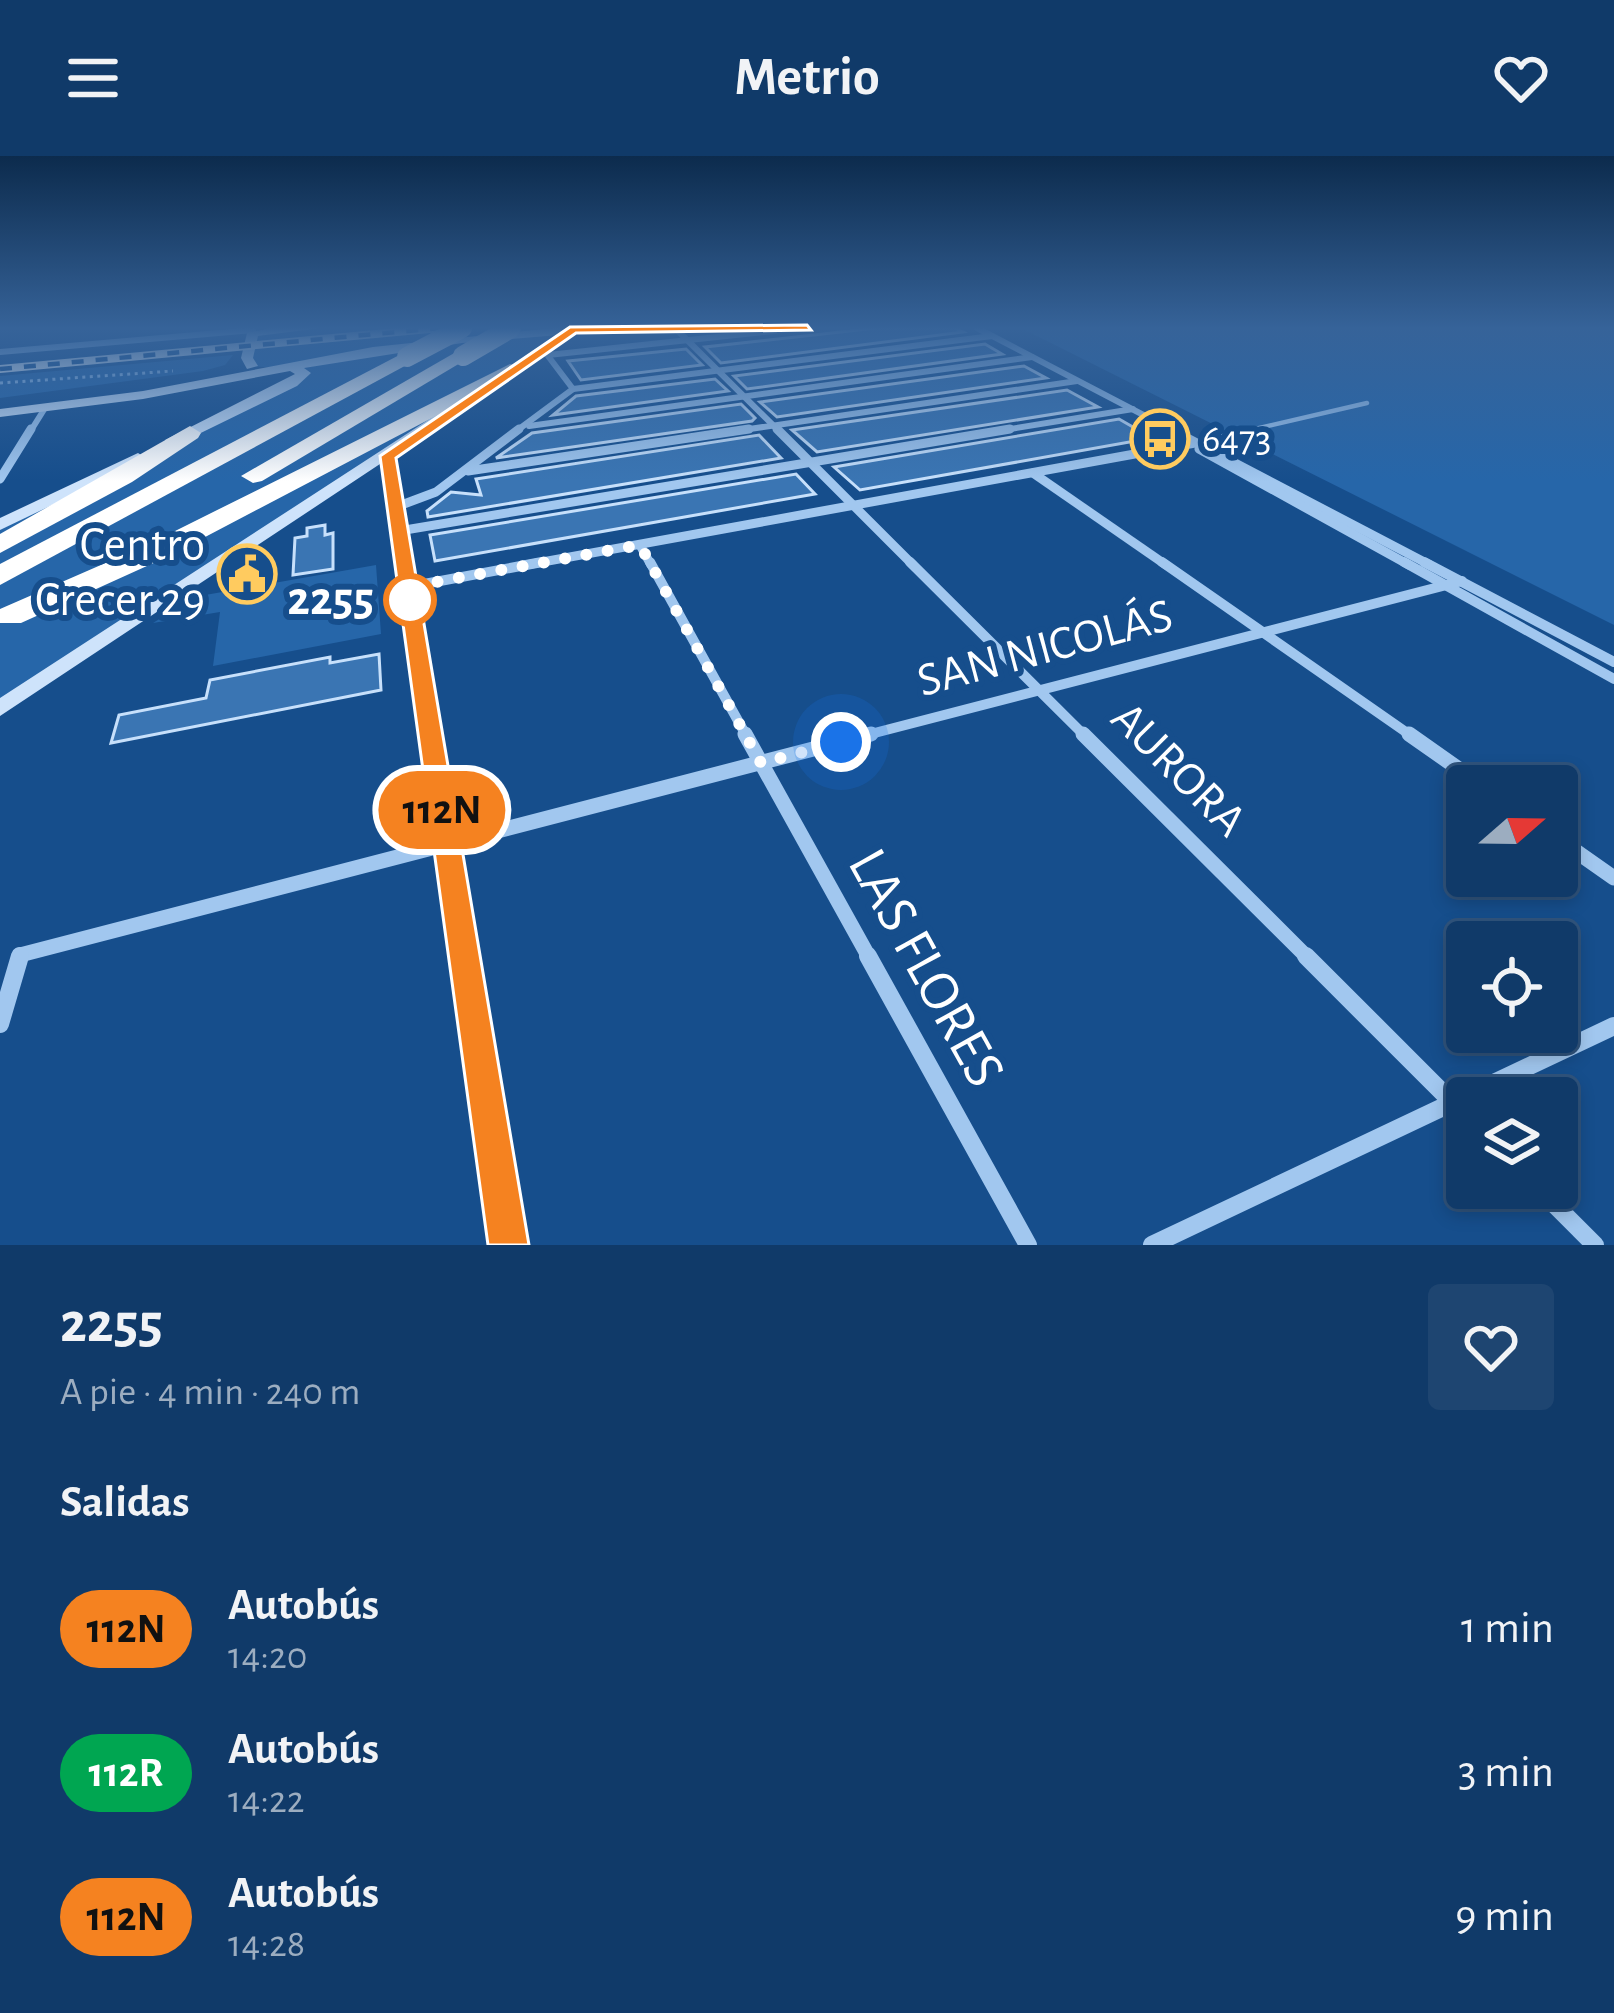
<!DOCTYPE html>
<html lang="es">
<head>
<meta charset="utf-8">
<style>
	body { margin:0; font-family:"Alegreya Sans",sans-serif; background:#1e4571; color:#f1f3f6; height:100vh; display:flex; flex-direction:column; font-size:45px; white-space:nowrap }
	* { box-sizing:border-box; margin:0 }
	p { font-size:39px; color:#9cadc0 }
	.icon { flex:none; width:66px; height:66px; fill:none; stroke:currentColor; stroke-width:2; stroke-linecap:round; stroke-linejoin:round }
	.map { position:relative; height:1089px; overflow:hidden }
	.panel { display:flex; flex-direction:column; background:#103a69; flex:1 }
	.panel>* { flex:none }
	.badge { padding:0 24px; border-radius:39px; font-size:42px; line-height:78px }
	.needle { width:78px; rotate:70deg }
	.tools { position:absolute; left:1446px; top:609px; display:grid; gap:24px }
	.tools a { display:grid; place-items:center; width:132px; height:132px; border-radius:12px; background:#103a69; box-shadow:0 6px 18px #0003,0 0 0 3px #30547d; font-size:60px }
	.you { position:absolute; width:60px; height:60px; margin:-30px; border:9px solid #fff; border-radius:50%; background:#1a73e8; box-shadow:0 0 0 18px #1a73e833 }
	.map>.badge { position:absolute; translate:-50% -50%; box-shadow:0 0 0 6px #fff }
	h2 { padding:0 60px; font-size:45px; line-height:108px }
	.round { display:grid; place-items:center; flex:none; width:126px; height:126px; border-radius:12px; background:#1e4571 }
	.head { display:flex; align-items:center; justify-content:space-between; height:204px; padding:0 60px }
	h1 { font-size:57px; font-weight:700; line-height:90px }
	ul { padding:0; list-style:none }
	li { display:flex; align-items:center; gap:36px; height:144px; padding:0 60px }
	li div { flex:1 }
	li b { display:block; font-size:45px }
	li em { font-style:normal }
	li .badge { min-width:132px; font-weight:700; text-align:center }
	header { display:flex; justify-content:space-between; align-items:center; height:156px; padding:0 60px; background:#103a69; font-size:54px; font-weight:700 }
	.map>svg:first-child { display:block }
	.green { fill:#2666a9 }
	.building { fill:#3a75b3; stroke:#c7e0fb; stroke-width:3 }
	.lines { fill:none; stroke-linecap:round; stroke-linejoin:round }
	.path { stroke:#a1c7ef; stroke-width:3; stroke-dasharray:3 4.5; stroke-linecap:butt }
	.service-far1 { stroke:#a1c7ef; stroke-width:4.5 }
	.service { stroke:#a1c7ef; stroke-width:6 }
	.minor-far4 { stroke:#a1c7ef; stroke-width:6 }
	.minor-far3 { stroke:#a1c7ef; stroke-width:9 }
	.minor-far2 { stroke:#a1c7ef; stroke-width:10 }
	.minor-far1 { stroke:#a1c7ef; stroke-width:15 }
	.minor { stroke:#a1c7ef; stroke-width:18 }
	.secondary { fill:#cee3fb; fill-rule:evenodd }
	.motorway { fill:#fff; fill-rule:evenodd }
	.rail-casing { stroke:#fff; stroke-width:8 }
	.rail { stroke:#164e8c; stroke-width:4.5; stroke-dasharray:12; stroke-linecap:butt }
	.motorway-bridge { stroke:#fff; stroke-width:20 }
	.line { fill:#f58220; stroke:#fff; stroke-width:3 }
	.walk { stroke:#fff; stroke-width:12; stroke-dasharray:0 21.6 }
	.stop-dot { fill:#fff; stroke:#f58220; stroke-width:6 }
	.labels { text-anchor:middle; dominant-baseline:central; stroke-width:12; stroke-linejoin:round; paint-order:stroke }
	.far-poi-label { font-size:39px; fill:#fff; stroke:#164e8c; text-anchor:start }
	.poi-label { font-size:48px; fill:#fff; stroke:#164e8c; text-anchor:end }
	.stop-label { font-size:48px; font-weight:bold; fill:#fff; stroke:#164e8c; text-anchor:end }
	.street-label { font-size:48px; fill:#fff; stroke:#164e8c }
	.near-street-label { font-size:57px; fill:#fff; stroke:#164e8c }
</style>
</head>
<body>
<header><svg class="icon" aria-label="menu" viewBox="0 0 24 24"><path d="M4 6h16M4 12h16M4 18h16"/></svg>Metrio<svg class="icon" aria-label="heart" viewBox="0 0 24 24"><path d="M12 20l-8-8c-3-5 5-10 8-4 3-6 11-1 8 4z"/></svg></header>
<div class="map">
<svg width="1614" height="1089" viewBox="0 0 1614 1089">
	<rect width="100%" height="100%" fill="#164e8c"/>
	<g class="green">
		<path d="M315,172H578L0,553V369L292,227L302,214L252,210L253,181Z"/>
		<path d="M1021,172H1614V469Z"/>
		<path d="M233,199L225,209L203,215L0,242V220Z"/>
		<path d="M376,409L381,478L213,510L220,456L153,467L194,441Z"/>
	</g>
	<g class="building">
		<path d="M876,172H955L963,176L721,207L705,191Z"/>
		<path d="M985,188L1002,198L747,233L734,220Z"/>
		<path d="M686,193L702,209L581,224L568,205Z"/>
		<path d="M1024,210L1046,222L777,261L760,246Z"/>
		<path d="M715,223L728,235L553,259L576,240Z"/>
		<path d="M1067,234L1098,251L817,296L792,274Z"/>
		<path d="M741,248L755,262L752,265L496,302L532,277Z"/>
		<path d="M1119,263L1152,282L860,334L834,311Z"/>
		<path d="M759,279L781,302L428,361L427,355L451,336L481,339L476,323Z"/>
		<path d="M796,318L815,338L435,405L430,379Z"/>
		<path d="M325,369V379L333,377V413L293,419L295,382L307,380V372Z"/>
		<path d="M379,498L381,534L111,587L119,559L206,542L210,524L330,501V507Z"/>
	</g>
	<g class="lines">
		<path class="path" d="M0,227L173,215"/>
		<path class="service-far1" d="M1242,276L1367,247"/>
		<path class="service" d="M1197,287L1255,273"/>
		<g class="minor-far4">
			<path d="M977,172L1176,276"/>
			<path d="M677,174L780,276"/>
			<path d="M0,196L253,174"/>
			<path d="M545,196L573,233"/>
			<path d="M548,199L792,173"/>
			<path d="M529,270L1032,201"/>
			<path d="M30,276L45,252"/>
			<path d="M515,276L573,233L992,180"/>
			<path d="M729,276L1077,225"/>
			<path d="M992,276L1133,253"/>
		</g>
		<g class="minor-far3">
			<path d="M777,273L913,409"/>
			<path d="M1170,273L1430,409"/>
			<path d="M1199,293L1409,409"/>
			<path d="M388,300L405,409"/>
			<path d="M468,315L749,273"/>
			<path d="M1033,317L1166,409"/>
			<path d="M0,323L31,273"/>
			<path d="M396,351L436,336L519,273"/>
			<path d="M399,375L1010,273"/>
			<path d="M640,389L651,409"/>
			<path d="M526,409L1195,287"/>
		</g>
		<g class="minor-far2">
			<path d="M404,406L431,581"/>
			<path d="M650,406L747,581"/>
			<path d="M910,406L1086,581"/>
			<path d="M1162,406L1413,581"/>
			<path d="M1404,406L1614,523"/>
			<path d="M1424,406L1614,506"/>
			<path d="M408,431L542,406"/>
			<path d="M859,581L1462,425"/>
		</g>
		<g class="minor-far1">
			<path d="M431,578L465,803"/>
			<path d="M745,578L870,803"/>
			<path d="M1083,578L1309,803"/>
			<path d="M1409,578L1483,630"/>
			<path d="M1557,682L1614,722"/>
			<path d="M19,803L20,799L871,578"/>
		</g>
		<g class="minor">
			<path d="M465,800L509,1089"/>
			<path d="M868,800L1028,1089"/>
			<path d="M1306,800L1467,961"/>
			<path d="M0,868L20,800"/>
			<path d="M1538,1032L1595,1089"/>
			<path d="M1152,1089L1614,870"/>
		</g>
		<g class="secondary">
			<path d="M270,172H321L258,180L253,202L258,210L247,213L241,202L247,177Z"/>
			<path d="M554,172H815L809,175L576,178L0,560V542L559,179L462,187L304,212L311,217L297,230L170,292L165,290V284L295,218L290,215L143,243L0,261V253L143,235L373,191Z"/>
			<path d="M138,297L146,302L144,305L0,374V362Z"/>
		</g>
		<g class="motorway">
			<path d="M407,195L416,201L414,205L0,429V408Z"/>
			<path d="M456,196L472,200L262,325L253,327L241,320Z"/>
			<path d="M510,208L527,212L169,400L21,467H0V453L149,388Z"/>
			<path d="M190,270L201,277L198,282L132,326L0,397V378Z"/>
		</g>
		<g class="rail-casing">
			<path id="rail" d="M0,213L440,172"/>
		</g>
		<use href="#rail" class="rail"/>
		<g class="motorway-bridge">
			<path d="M463,200L511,172"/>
			<path d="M407,201L462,172"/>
		</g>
	</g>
	<linearGradient id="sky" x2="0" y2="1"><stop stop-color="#0c2b4d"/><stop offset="0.53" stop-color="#366399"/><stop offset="1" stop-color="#366399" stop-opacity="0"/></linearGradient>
	<rect width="1614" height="325" fill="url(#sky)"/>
	<path class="line" d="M807,169L811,174L576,177L396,302L529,1089H488L380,300L570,171Z"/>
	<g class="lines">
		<path class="walk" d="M410,444L408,431L640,389L761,607L841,586"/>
	</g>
	<defs>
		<g id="bus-ring" transform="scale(3)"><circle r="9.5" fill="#164e8c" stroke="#ffcb5f" stroke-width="1.5"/><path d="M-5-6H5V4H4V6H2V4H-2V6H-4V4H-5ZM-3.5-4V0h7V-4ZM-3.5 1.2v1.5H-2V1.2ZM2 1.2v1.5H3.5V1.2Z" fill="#ffcb5f"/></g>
		<g id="civic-ring" transform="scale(3)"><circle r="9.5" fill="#164e8c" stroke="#ffcb5f" stroke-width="1.5"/><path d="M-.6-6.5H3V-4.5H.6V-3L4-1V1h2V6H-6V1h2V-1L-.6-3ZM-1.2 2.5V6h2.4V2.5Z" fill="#ffcb5f"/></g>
	</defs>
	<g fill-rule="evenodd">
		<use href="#bus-ring" x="1160" y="283"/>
		<use href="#civic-ring" x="247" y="418"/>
	</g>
	<circle class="stop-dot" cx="410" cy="444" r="24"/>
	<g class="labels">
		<g class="far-poi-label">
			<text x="1202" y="283">6473</text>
		</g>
		<g class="poi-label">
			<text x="205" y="390">Centro<tspan x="205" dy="55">Crecer 29</tspan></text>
		</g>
		<g class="stop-label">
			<text x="374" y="444">2255</text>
		</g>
		<g class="street-label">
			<text transform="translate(1045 493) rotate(-15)">SAN NICOLÁS</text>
			<text transform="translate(1178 614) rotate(45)">AURORA</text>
		</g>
		<g class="near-street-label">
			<text transform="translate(926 812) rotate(61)">LAS FLORES</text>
		</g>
	</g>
</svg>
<div class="tools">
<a><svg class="needle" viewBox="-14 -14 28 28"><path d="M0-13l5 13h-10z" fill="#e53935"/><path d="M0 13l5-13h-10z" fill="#9cadc0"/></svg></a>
<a><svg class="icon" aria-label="locate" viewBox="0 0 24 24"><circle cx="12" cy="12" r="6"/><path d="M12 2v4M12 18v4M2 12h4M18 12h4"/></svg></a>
<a><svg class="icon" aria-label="layers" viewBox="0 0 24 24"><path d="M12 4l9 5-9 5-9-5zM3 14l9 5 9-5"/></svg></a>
</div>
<div class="you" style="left:841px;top:586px"></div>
<b class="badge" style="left:442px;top:654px;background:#f58220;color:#111">112N</b>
</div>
<section class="panel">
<div class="head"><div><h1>2255</h1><p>A pie · 4 min · 240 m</p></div><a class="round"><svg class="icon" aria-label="heart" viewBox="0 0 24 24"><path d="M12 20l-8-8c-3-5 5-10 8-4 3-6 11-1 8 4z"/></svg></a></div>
<h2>Salidas</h2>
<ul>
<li><span class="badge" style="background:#f58220;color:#111">112N</span><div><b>Autobús</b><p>14:20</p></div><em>1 min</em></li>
<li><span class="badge" style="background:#00a651;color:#fff">112R</span><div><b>Autobús</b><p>14:22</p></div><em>3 min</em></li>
<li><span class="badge" style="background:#f58220;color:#111">112N</span><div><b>Autobús</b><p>14:28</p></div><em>9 min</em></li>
</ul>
</section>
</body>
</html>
